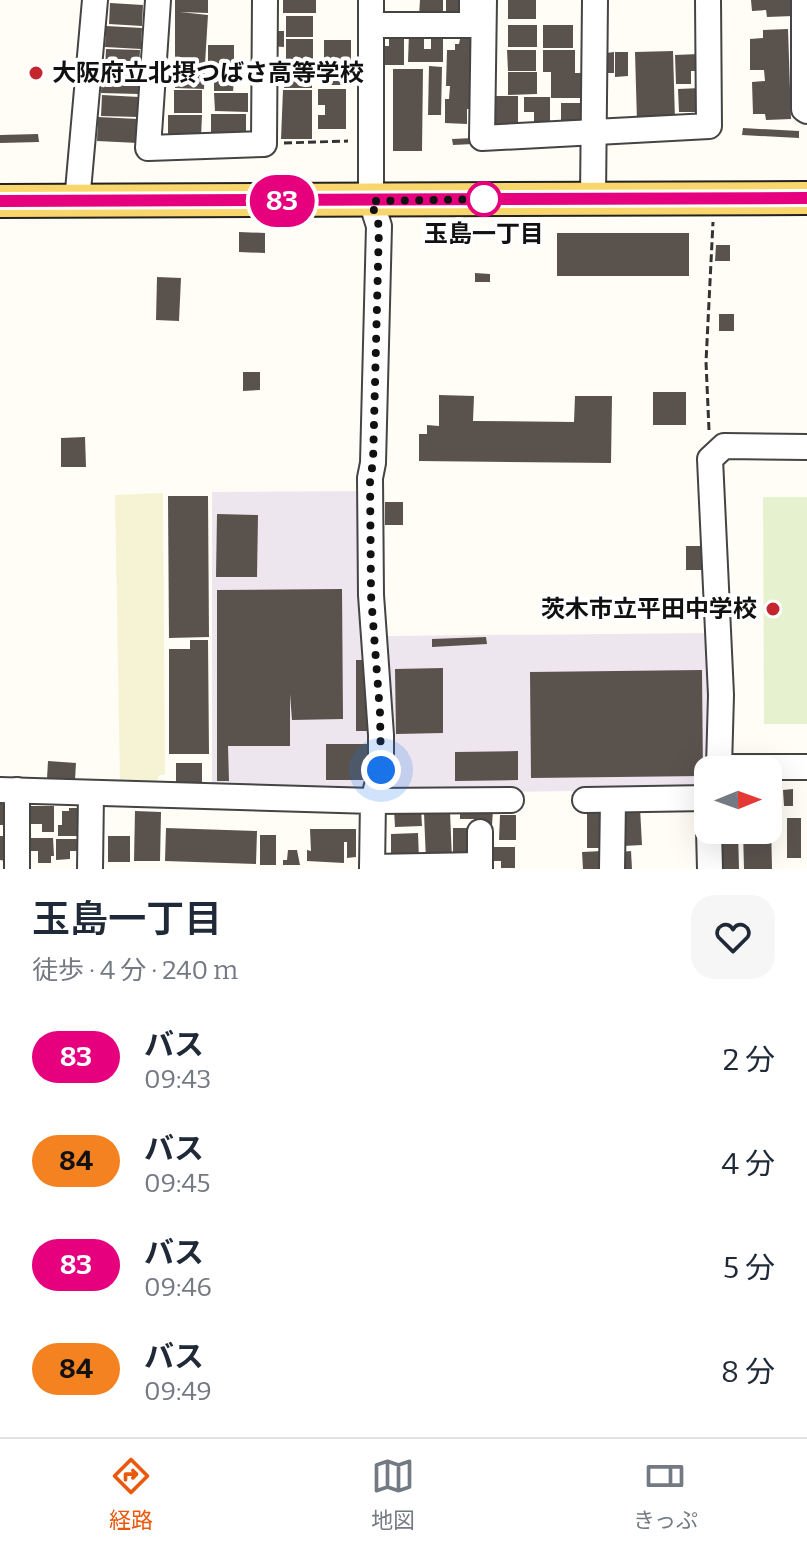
<!DOCTYPE html>
<html lang="ja">
<head>
<meta charset="utf-8">
<style>
	body { margin:0; font-family:Bitter,"Noto Sans JP",serif; background:#f6f6f7; color:#1f2937; height:100vh; display:flex; flex-direction:column; font-size:30px; white-space:nowrap }
	* { box-sizing:border-box; margin:0 }
	p { font-size:26px; color:#747a83 }
	.icon { flex:none; width:44px; height:44px; fill:none; stroke:currentColor; stroke-width:2; stroke-linecap:round; stroke-linejoin:round }
	.map { position:relative; height:869px; overflow:hidden }
	.panel { display:flex; flex-direction:column; background:#fff; flex:1 }
	.panel>* { flex:none }
	.badge { padding:0 16px; border-radius:26px; font-size:28px; line-height:52px }
	.needle { width:52px; rotate:89deg }
	.controls { position:absolute; left:694px; top:756px; display:grid; gap:16px }
	.controls a { display:grid; place-items:center; width:88px; height:88px; border-radius:16px; background:#fff; box-shadow:0 8px 32px #0002; font-size:40px }
	.you { position:absolute; width:40px; height:40px; margin:-20px; border:6px solid #fff; border-radius:50%; background:#1a73e8; box-shadow:0 0 0 12px #1a73e833 }
	.map>.badge { position:absolute; translate:-50% -50%; box-shadow:0 0 0 4px #fff }
	.round { display:grid; place-items:center; flex:none; width:84px; height:84px; border-radius:24px; background:#f6f6f7 }
	.summary { display:flex; align-items:center; justify-content:space-between; height:136px; padding:0 32px }
	h1 { font-size:38px; font-weight:600; line-height:60px }
	ul { padding:0; list-style:none }
	li { display:flex; align-items:center; gap:24px; height:104px; padding:0 32px }
	li div { flex:1 }
	li b { display:block; font-size:30px }
	li em { font-style:normal }
	li .badge { min-width:88px; font-weight:700; text-align:center }
	.menu { display:flex; justify-content:space-around; align-items:center; height:112px; border-top:2px solid #e0e1e3; background:#fff; font-size:22px; color:#747a83 }
	.menu a { display:grid; justify-items:center; gap:4px }
	.menu .on { color:#ea580c }
	.map>svg:first-child { display:block }
	.industrial { fill:#eee6ef }
	.farmland { fill:#f6f3d4 }
	.pitch { fill:#e6f2cf }
	.building { fill:#5a524d }
	.lines { fill:none; stroke-linecap:round; stroke-linejoin:round }
	.minor-casing { stroke:#444; stroke-width:28 }
	.major-casing { stroke:#222; stroke-width:36 }
	.path { stroke:#333; stroke-width:3; stroke-dasharray:8 4; stroke-linecap:butt }
	.minor { stroke:#fff; stroke-width:24 }
	.major { stroke:#f9d66b; stroke-width:32 }
	.line-casing { stroke:#fff; stroke-width:18 }
	.line { stroke:#e6007e; stroke-width:12 }
	.walk { stroke:#111; stroke-width:8; stroke-dasharray:0 14.4 }
	.poi-dot { fill:#c4262e; stroke:#fff; stroke-width:3 }
	.stop-dot { fill:#fff; stroke:#e6007e; stroke-width:4 }
	.labels { text-anchor:middle; dominant-baseline:central; stroke-width:8; stroke-linejoin:round; paint-order:stroke }
	.poi-label { font-size:24px; font-weight:bold; fill:#111; stroke:#fff; text-anchor:start }
	.stop-label { font-size:24px; font-weight:bold; fill:#111; stroke:#fff }
</style>
</head>
<body>
<div class="map">
<svg width="807" height="869" viewBox="0 0 807 869">
	<rect width="100%" height="100%" fill="#fffdf5"/>
	<g class="industrial">
		<path d="M364,491L372,789L212,787V492Z"/>
		<path d="M710,633L711,754L702,789L387,794L393,768L388,636Z"/>
	</g>
	<path class="farmland" d="M163,493L165,774L158,776V786L120,784L115,495Z"/>
	<path class="pitch" d="M763,497H807V724H764Z"/>
	<g class="building">
		<path d="M175,0H208V13L180,12L208,15L205,64L175,63Z"/>
		<rect x="283" y="0" width="33" height="13"/>
		<path d="M420,0H443V16H419Z"/>
		<rect x="446" y="0" width="24" height="20"/>
		<rect x="508" y="0" width="28" height="19"/>
		<path d="M751,0H793V16L767,17L766,10L752,11Z"/>
		<path d="M110,3L143,5L142,26L109,24Z"/>
		<rect x="286" y="16" width="27" height="21"/>
		<rect x="508" y="25" width="29" height="22"/>
		<rect x="543" y="25" width="30" height="23"/>
		<path d="M106,26L142,28L141,49L105,47Z"/>
		<path d="M788,29L791,119L766,120L765,114H753L752,82L765,81L764,70H750V39L763,38V30Z"/>
		<path d="M270,31H284V47L270,46Z"/>
		<path d="M389,31H404V65H384V46H389Z"/>
		<path d="M409,32H424V49H431V33H443V62H408Z"/>
		<rect x="286" y="39" width="27" height="25"/>
		<path d="M460,39H473L471,109H467V124L445,123V99H449L450,86H446L447,50H455V44H459Z"/>
		<rect x="324" y="40" width="27" height="20"/>
		<rect x="208" y="45" width="26" height="19"/>
		<path d="M106,49L140,50L139,71L105,69Z"/>
		<path d="M507,50H536V71H508Z"/>
		<path d="M543,50H575V73H586V98H551V72H543Z"/>
		<path d="M673,51L675,120L637,122L635,52Z"/>
		<path d="M614,52V73H606V53Z"/>
		<path d="M615,52H628V76L615,77Z"/>
		<path d="M699,54L700,71H691V84H676L675,55Z"/>
		<path d="M176,64L205,66L204,89L175,88Z"/>
		<rect x="284" y="65" width="28" height="23"/>
		<rect x="322" y="65" width="31" height="20"/>
		<path d="M214,66H243V81H234L233,91H214Z"/>
		<path d="M429,66L442,67L441,115H428Z"/>
		<path d="M393,69H423L422,151H393Z"/>
		<path d="M102,70L139,72V94L101,93Z"/>
		<path d="M508,72H537V94L508,95Z"/>
		<path d="M701,88L698,112H679L678,89Z"/>
		<path d="M318,89H346V129H318V115H325V105H318Z"/>
		<rect x="174" y="90" width="28" height="23"/>
		<path d="M283,90H312V139H281Z"/>
		<path d="M214,93H248V112L215,111Z"/>
		<path d="M102,95L139,97L138,117L101,116Z"/>
		<rect x="494" y="96" width="24" height="30"/>
		<path d="M524,97H550V127H534V112H524Z"/>
		<rect x="561" y="103" width="24" height="22"/>
		<rect x="211" y="114" width="35" height="20"/>
		<path d="M168,115H202L201,137H168Z"/>
		<path d="M98,117L138,119V143L97,141Z"/>
		<path d="M743,128L799,131V138L742,135Z"/>
		<path d="M38,134L39,142L0,143V135Z"/>
		<path d="M473,138V144L453,145L452,139Z"/>
		<path d="M239,232L265,233V253L239,252Z"/>
		<rect x="557" y="233" width="132" height="43"/>
		<path d="M716,245H730V261H715Z"/>
		<path d="M475,273L490,274V282H475Z"/>
		<path d="M157,277L181,278L179,321L156,320Z"/>
		<rect x="719" y="314" width="15" height="17"/>
		<path d="M243,372H260V390L243,391Z"/>
		<rect x="653" y="392" width="33" height="33"/>
		<path d="M439,395L474,396L473,421L574,422L575,396H612L611,463L419,461V434H427V425L439,426Z"/>
		<path d="M85,437L86,467H61V438Z"/>
		<path d="M168,496H208L209,637L169,638Z"/>
		<rect x="385" y="502" width="18" height="23"/>
		<path d="M217,514L258,515L257,577H216Z"/>
		<rect x="686" y="546" width="16" height="24"/>
		<path d="M342,589L343,719L292,720L290,694V746H228L229,781H217V590Z"/>
		<path d="M486,637L487,644L432,647V639Z"/>
		<path d="M190,640H208L209,754H169V649H190Z"/>
		<rect x="356" y="660" width="18" height="71"/>
		<path d="M443,668V733L396,734L395,669Z"/>
		<path d="M702,670L703,776L531,778L530,672Z"/>
		<rect x="326" y="744" width="46" height="36"/>
		<path d="M518,751V780L455,781V752Z"/>
		<path d="M48,761L76,763L75,780L47,779Z"/>
		<path d="M176,763H202V784L176,785Z"/>
		<path d="M793,789V806H784L783,790Z"/>
		<path d="M0,804H11L8,825H0Z"/>
		<path d="M30,806H54V832H42V824H30Z"/>
		<path d="M69,808H81L80,836H58V825H62V811H69Z"/>
		<path d="M460,808L493,809L492,826H480L481,819H460Z"/>
		<rect x="587" y="808" width="17" height="40"/>
		<path d="M640,808L642,845L623,846L620,809Z"/>
		<path d="M394,809H421L422,826L395,827Z"/>
		<path d="M135,811L161,812L160,861H134Z"/>
		<path d="M450,812L452,859L426,861L424,813Z"/>
		<path d="M500,815H516V840H499Z"/>
		<rect x="787" y="818" width="14" height="40"/>
		<path d="M768,822H771L772,869H744L743,830H768Z"/>
		<path d="M166,828L257,831L256,864L165,861Z"/>
		<rect x="453" y="828" width="20" height="24"/>
		<path d="M310,829H356V857L347,858V842H344V863L307,861V850L311,851Z"/>
		<path d="M717,830H738L739,869H718Z"/>
		<path d="M418,833L419,860L391,861V834Z"/>
		<rect x="260" y="835" width="16" height="30"/>
		<path d="M0,836H8L6,861L0,860Z"/>
		<rect x="108" y="836" width="22" height="26"/>
		<path d="M31,838H53L54,856H51V863H38V851H31Z"/>
		<path d="M56,839H81V851H70V859L56,860Z"/>
		<path d="M489,847H515V868H501V861H489Z"/>
		<path d="M288,850H297L300,865H283V860H287Z"/>
		<path d="M602,851V869H583L582,852Z"/>
		<path d="M631,851L632,869H622L621,852Z"/>
	</g>
	<g class="lines">
		<g class="minor-casing">
			<g id="minor">
				<path d="M158,0L148,148L264,144L265,0"/>
				<path d="M371,0V201L379,226L373,463L370,478L371,595L381,735V770L373,801L511,800"/>
				<path d="M484,0L482,138L709,126L708,0"/>
				<path d="M804,0V109L807,111"/>
				<path d="M371,25H472V0"/>
				<path d="M593,197L595,0"/>
				<path d="M77,202L95,0"/>
				<path d="M807,447L724,446L710,459L721,695L719,767H807"/>
				<path d="M0,790L373,801L372,869"/>
				<path d="M585,800L708,798"/>
				<path d="M709,830L710,869"/>
				<path d="M372,867L480,865"/>
				<path d="M17,869V790"/>
				<path d="M90,869L91,793"/>
				<path d="M480,869V832"/>
				<path d="M612,869L613,800"/>
			</g>
		</g>
		<g class="major-casing">
			<path id="major" d="M0,201L807,198"/>
		</g>
		<g class="path">
			<path d="M284,143L348,141"/>
			<path d="M709,430L706,362L713,222"/>
		</g>
		<use href="#minor" class="minor"/>
		<use href="#major" class="major"/>
	</g>
	<g class="lines">
		<g class="line-casing">
			<path id="line" d="M0,201L807,198"/>
		</g>
		<use href="#line" class="line"/>
		<path class="walk" d="M381,770L380,713L371,595L370,478L373,463L379,226L371,201L484,199"/>
	</g>
	<g class="poi-dot">
		<circle cx="36" cy="73" r="8"/>
		<circle cx="773" cy="609" r="8"/>
	</g>
	<circle class="stop-dot" cx="484" cy="199" r="16"/>
	<g class="labels">
		<g class="poi-label">
			<text x="52" y="73">大阪府立北摂つばさ高等学校</text>
			<text x="757" y="609" text-anchor="end">茨木市立平田中学校</text>
		</g>
		<g class="stop-label">
			<text x="484" y="234">玉島一丁目</text>
		</g>
	</g>
</svg>
<div class="controls">
<a><svg class="needle" viewBox="-14 -14 28 28"><path d="M0-13l5 13h-10z" fill="#e53935"/><path d="M0 13l5-13h-10z" fill="#747a83"/></svg></a>
</div>
<div class="you" style="left:381px;top:770px"></div>
<b class="badge" style="left:282px;top:201px;background:#e6007e;color:#fff">83</b>
</div>
<section class="panel">
<div class="summary"><div><h1>玉島一丁目</h1><p>徒歩 · 4 分 · 240 m</p></div><a class="round"><svg class="icon" aria-label="heart" viewBox="0 0 24 24"><path d="M12 20l-8-8c-3-5 5-10 8-4 3-6 11-1 8 4z"/></svg></a></div>
<ul>
<li><span class="badge" style="background:#e6007e;color:#fff">83</span><div><b>バス</b><p>09:43</p></div><em>2 分</em></li>
<li><span class="badge" style="background:#f58220;color:#111">84</span><div><b>バス</b><p>09:45</p></div><em>4 分</em></li>
<li><span class="badge" style="background:#e6007e;color:#fff">83</span><div><b>バス</b><p>09:46</p></div><em>5 分</em></li>
<li><span class="badge" style="background:#f58220;color:#111">84</span><div><b>バス</b><p>09:49</p></div><em>8 分</em></li>
</ul>
</section>
<nav class="menu">
<a class="on"><svg class="icon" aria-label="directions" viewBox="0 0 24 24"><path d="M12 3l9 9-9 9-9-9zM9 14v-3h6M13 9l2 2-2 2"/></svg>経路</a>
<a><svg class="icon" aria-label="map" viewBox="0 0 24 24"><path d="M3 6l6-2 6 2 6-2v14l-6 2-6-2-6 2zM9 4v14M15 6v14"/></svg>地図</a>
<a><svg class="icon" aria-label="tickets" viewBox="0 0 24 24"><path d="M3 7h18v10H3zM15 7v10"/></svg>きっぷ</a>
</nav>
</body>
</html>
